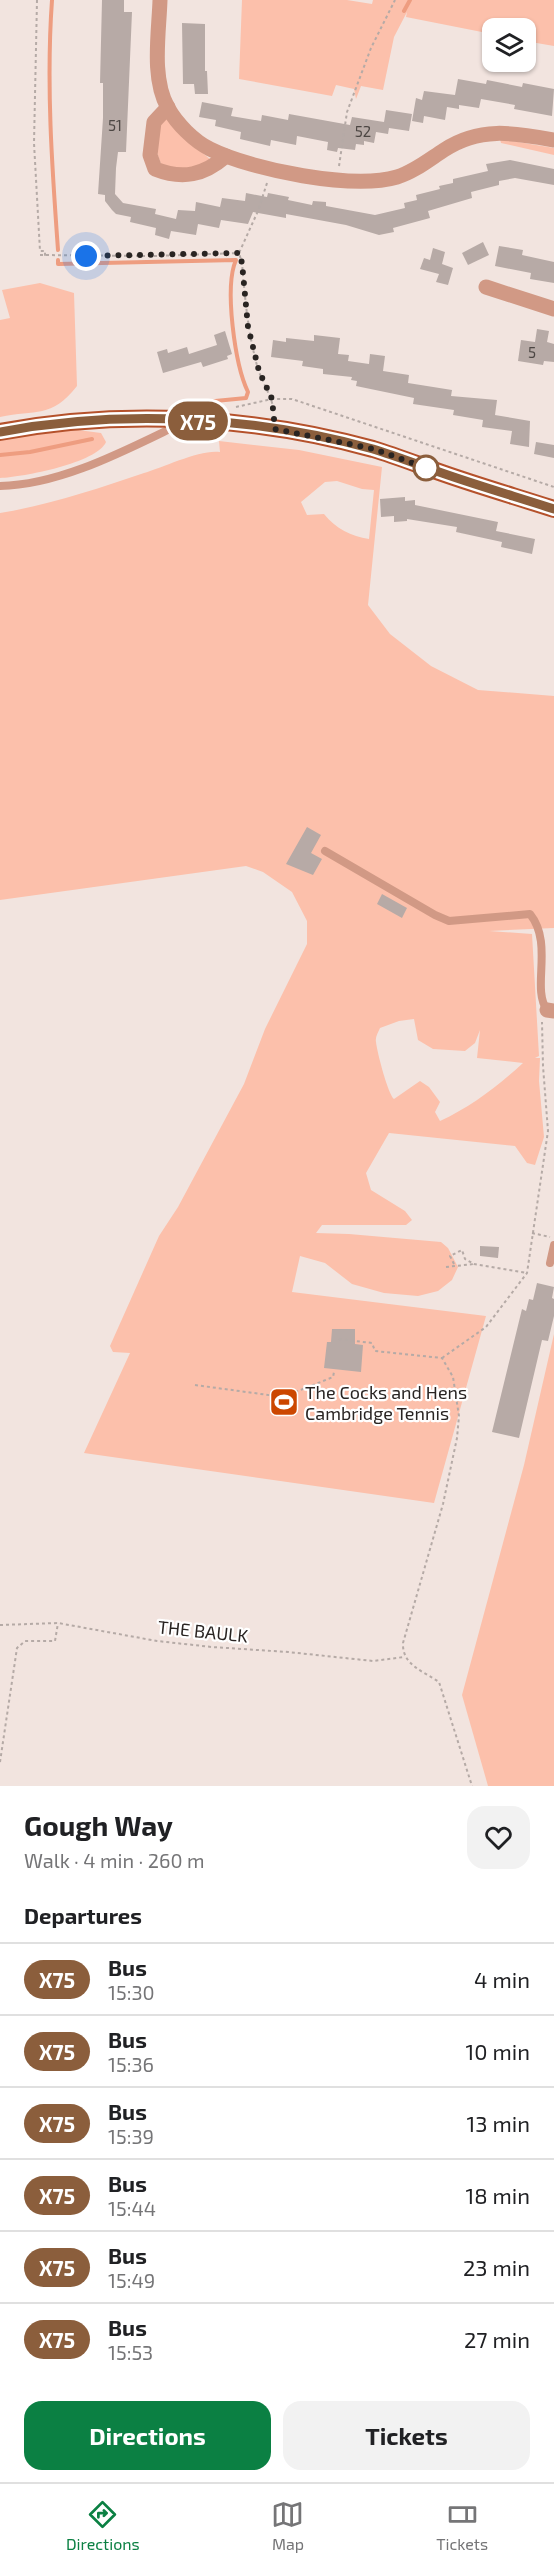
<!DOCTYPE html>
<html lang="en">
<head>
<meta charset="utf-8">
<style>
	body { margin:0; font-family:"Exo 2",sans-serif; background:#f2f2f2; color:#202124; height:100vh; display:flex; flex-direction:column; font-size:22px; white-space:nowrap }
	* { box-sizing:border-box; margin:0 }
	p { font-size:20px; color:#757577 }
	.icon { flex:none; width:33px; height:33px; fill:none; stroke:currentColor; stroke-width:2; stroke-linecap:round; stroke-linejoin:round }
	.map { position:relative; height:1786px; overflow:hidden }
	.panel { display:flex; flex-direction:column; background:#fff; flex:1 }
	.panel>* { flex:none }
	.badge { padding:0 12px; border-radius:20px; font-size:21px; line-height:39px }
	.buttons { position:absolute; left:482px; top:18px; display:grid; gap:12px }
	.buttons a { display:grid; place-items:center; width:54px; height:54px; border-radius:12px; background:#fff; box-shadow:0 2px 4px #0004; font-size:30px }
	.you { position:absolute; width:30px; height:30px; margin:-15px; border:4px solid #fff; border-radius:50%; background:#1a73e8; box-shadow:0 0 0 9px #1a73e833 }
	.map>.badge { position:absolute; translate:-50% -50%; box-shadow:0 0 0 3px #fff }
	h2 { padding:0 24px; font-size:22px; line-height:54px }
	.round { display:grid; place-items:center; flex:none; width:63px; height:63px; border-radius:18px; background:#f2f2f2 }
	.head { display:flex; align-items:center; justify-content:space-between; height:102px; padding:0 24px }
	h1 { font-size:28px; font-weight:700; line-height:45px }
	.button { display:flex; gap:12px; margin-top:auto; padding:12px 24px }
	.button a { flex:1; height:69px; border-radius:18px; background:#0b8043; color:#fff; font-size:24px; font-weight:700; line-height:69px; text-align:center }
	.button a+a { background:#f2f2f2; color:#202124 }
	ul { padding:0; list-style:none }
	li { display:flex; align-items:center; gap:18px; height:72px; padding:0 24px; border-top:2px solid #e0e0e0 }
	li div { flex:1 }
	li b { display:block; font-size:22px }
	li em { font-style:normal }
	li .badge { min-width:66px; font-weight:700; text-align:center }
	.menu { display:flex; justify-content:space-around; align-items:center; height:84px; border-top:2px solid #e0e0e0; background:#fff; font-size:16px; color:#757577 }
	.menu a { display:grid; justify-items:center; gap:3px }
	.menu .current { color:#0b8043 }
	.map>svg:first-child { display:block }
	.green { fill:#fcc0ab; fill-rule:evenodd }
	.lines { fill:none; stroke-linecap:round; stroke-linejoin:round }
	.stream { stroke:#ee9d80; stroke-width:4 }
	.building { fill:#b7aaa6 }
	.path { stroke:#b5aaa6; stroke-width:2; stroke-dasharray:3 3; stroke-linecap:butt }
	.service { stroke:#d19985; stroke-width:8 }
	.minor { stroke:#d19985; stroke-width:15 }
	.primary { stroke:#b5512b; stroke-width:18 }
	.line-casing { stroke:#fff; stroke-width:14 }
	.line { stroke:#8b5e3c; stroke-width:9 }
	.walk { stroke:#292422; stroke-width:6; stroke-dasharray:0 10.8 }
	.stop-dot { fill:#fff; stroke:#8b5e3c; stroke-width:3 }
	.labels { text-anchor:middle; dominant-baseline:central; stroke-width:4.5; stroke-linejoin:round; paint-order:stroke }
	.number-label { font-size:15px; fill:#4c4643 }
	.poi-label { font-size:18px; fill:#292422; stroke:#fff; text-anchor:start }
	.street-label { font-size:18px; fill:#292422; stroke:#fff }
</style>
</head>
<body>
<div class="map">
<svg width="554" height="1786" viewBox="0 0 554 1786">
	<rect width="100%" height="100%" fill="#f2e4df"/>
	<g class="green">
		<path d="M242,0H347L372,4L373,0H554V46L525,41V28H492V34L406,17L407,12L394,37L383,90L361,86L356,99L354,89L336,85L332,96L239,79Z"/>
		<path d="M166,117L185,138L211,160L200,169L162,167L156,150L158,124Z"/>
		<path d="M500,139L554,148V155L501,143Z"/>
		<path d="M40,283L74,293L77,386C51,419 36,409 0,417V320L10,318L2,290Z"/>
		<path d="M78,430L101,433L106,442C97,463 23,477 0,478V438Z"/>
		<path d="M219,441L299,450L382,467L368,605L390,634L431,666L478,690L554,696V928L489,931L532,934L539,1056L535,1058H540L539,1081L544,1137L535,1165L527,1163L515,1146L389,1133L366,1173L371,1190L405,1211L412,1220L406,1225H322L316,1233L349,1234L441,1242L448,1248L458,1267L452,1280L438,1291L418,1296L384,1293L352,1284L325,1263L300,1256L292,1292L486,1316L434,1503L84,1453L130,1353L113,1352L110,1346L159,1236L178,1207L244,1084L265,1029L307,944V921L292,892L263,872L246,866L0,900V513C49,505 97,489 144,473C164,467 201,449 220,452ZM337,481L362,489L374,490L369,539C351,536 336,529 324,514L307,515L301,502L325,482ZM414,1019L418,1040L433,1049L465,1051L475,1043L480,1030L477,1058L523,1063C499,1085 471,1107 440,1121L435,1112L440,1102L429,1087L420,1081L394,1099C388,1094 377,1052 376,1042C375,1037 378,1033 380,1028L399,1021Z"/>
		<path d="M554,1334V1786H488L462,1695L524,1465Z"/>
	</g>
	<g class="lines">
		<g class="stream">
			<path d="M52,0C46,83 52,167 58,250"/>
			<path d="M404,11L410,0"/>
			<path d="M58,260V264L236,260C224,287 235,365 248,392L246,398L205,402"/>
			<path d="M0,455L30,452L92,439"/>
		</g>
	</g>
	<g class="building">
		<path d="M102,0H124V12H132L126,152H118L116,168L115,194L123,203L156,209L155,214L176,219L178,210L195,211L196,202L220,207L222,198L245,201L246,193L267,197L268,193L289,197L288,200L312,205L313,201L326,202V206L375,215L405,208L404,203L417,200L416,195L440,189L439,186L453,183V179L488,171L486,164L510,160L554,169V185L515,178L499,181V185L471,192L472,198L428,211L430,218L393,228L394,232L379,235L346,225L286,214V218L253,212L248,224L221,220L219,228L198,224L196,235L171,231L169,239L155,235L156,228L130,222L131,217L116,214L112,210L105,201V195L98,194L103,118V83H100Z"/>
		<path d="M182,23L205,24V71H207L208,94H195L194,84H183Z"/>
		<path d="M458,79L486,84L487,80L522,87L523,83L554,89L552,116L514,109L515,105L481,99L479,108L459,105V109L447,107L445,120L424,116L423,123L412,121L416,98L422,100L424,91L455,95Z"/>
		<path d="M202,102L233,108L231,116L261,121L262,115L288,120L289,114L350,125L352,117L384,122L386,110L412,114L409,131L389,128L388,134L376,132L374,143L364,141V145L356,144L355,150L338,148L337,152L327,150L328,142L297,136L296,145L271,140L270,146L240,139L241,132L215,126L216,120L199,117Z"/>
		<path d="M483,242L489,255L468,265L462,253Z"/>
		<path d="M499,246L523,250L522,255L554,262V283L530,279L531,273L495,266Z"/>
		<path d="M433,248L445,252L442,264L453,268L448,285L436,282L439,274L420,269L424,258L430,260Z"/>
		<path d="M537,329L549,331L547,342L554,344V362L544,361L543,365L518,361L521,340L535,342Z"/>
		<path d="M225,331L232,354L227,356L228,359L203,367L201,362L163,373L157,352L167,349L168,353L187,347L189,354L217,345L214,335Z"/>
		<path d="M314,335L340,338L338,354L349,355L348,361L369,364L370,354L385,356L383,371L409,375L408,383L452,390L451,396L497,400L495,415L530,421L529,447L510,444L512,431L482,427L483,420L453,415L454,410L413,404L414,398L356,386L357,381L351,380L352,377L323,374V369L302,366L303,361L271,357L273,340L286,342V338L314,341Z"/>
		<path d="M536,442L554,445V458L534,454Z"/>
		<path d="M405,497V501L415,500V505L498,522L496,531L535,539L532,554L501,547L502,542L456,532L457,527L407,519V521L394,522V516L381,517L380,499Z"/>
		<path d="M307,827L321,835L311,853L322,859L313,875L286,864Z"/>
		<path d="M382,894L407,908L402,918L377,904Z"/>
		<path d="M480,1246L499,1247L498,1258L480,1256Z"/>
		<path d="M537,1283L554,1287L552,1298L554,1299V1316L548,1341L542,1340L519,1438L492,1432L522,1309L526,1311L529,1299L533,1300Z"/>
		<path d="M332,1329H355V1344L363,1345L361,1372L324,1368L327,1342H331Z"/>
	</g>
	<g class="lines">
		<g class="path">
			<path d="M37,0L34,143L40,251H45V256"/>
			<path d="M339,166L347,112L371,48L395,0"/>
			<path d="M267,183L258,211L239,253L242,263C245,299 248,334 258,369C263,384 272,396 274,412"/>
			<path d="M40,255L154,256L239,253"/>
			<path d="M236,407L272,399H292L554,487"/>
			<path d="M532,1233L550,1237"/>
			<path d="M454,1264L450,1256L462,1250L465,1259L474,1264L527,1273"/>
			<path d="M446,1267L474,1264"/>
			<path d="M339,1339L372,1343L375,1351L442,1358L453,1377L459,1416L457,1438L443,1504L403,1643C402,1665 423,1671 439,1682L472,1786"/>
			<path d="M442,1358L486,1327L527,1273L548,1131L543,1066L542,1022"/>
			<path d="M195,1385L283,1397L333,1377L334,1372"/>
			<path d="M0,1625L58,1623L157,1641L212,1647L288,1652L373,1661L404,1657"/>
			<path d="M0,1762L17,1648L25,1641H55L58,1623"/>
		</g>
		<g class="service">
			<path d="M0,486C60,485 124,451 178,425"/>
			<path d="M325,851L435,915L449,921L530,914C554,944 531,988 547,1010"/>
			<path d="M550,1263L554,1245"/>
		</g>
		<g class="minor">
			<path d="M160,0C159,33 151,78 168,108C177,124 194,141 210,149C252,170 353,190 397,177C414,172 430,159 444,150C480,126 515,133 554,140"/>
			<path d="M168,107L154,122L150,155L155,169C183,180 204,175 226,156"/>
			<path d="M486,287L554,309"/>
			<path d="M547,1010L554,1011"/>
		</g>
		<path class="primary" d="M0,432C122,409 254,416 373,449C396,456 419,465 442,473C479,486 517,497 554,509"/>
	</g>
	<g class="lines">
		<g class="line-casing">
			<path id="line" d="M0,432C122,409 254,416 373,449C396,456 419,465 442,473C479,486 517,497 554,509"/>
		</g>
		<use href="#line" class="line"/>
		<path class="walk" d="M86,256L239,253L242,263L248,327L259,371L272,399L275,429L374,449L426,468"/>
	</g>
	<defs>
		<g id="stadium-square" transform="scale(1.5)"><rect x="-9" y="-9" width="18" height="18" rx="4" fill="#cc4700" stroke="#fff"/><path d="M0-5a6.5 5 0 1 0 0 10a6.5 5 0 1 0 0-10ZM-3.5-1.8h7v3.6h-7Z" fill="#fff"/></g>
	</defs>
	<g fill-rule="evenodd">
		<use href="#stadium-square" x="284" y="1402"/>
	</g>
	<circle class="stop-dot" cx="426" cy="468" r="12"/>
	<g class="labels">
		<g class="number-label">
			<text x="115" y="125">51</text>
			<text x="363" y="131">52</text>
			<text x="532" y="352">5</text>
		</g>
		<g class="poi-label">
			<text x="305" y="1392">The Cocks and Hens<tspan x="305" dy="21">Cambridge Tennis</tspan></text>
		</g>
		<g class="street-label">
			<text transform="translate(203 1631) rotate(6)">THE BAULK</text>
		</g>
	</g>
</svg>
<div class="buttons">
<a><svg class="icon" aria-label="layers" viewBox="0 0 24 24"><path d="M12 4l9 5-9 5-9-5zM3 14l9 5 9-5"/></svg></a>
</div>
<div class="you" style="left:86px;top:256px"></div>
<b class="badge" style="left:198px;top:421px;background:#8b5e3c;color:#fff">X75</b>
</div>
<section class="panel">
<div class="head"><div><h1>Gough Way</h1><p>Walk · 4 min · 260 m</p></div><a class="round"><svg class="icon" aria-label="heart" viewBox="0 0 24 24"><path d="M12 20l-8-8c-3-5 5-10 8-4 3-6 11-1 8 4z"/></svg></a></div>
<h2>Departures</h2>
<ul>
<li><span class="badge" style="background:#8b5e3c;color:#fff">X75</span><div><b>Bus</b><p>15:30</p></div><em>4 min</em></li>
<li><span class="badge" style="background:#8b5e3c;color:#fff">X75</span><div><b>Bus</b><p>15:36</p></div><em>10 min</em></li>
<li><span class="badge" style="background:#8b5e3c;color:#fff">X75</span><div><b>Bus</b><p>15:39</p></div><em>13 min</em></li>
<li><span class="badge" style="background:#8b5e3c;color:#fff">X75</span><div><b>Bus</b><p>15:44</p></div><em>18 min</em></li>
<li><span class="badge" style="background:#8b5e3c;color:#fff">X75</span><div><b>Bus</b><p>15:49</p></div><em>23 min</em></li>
<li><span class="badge" style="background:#8b5e3c;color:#fff">X75</span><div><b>Bus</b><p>15:53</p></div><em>27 min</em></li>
</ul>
<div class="button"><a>Directions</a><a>Tickets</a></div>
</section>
<nav class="menu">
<a class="current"><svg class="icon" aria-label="directions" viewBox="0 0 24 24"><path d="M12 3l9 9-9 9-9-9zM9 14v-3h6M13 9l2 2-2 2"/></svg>Directions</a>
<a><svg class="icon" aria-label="map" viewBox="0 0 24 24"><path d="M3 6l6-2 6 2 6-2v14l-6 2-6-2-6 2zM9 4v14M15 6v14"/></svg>Map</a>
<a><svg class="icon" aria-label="tickets" viewBox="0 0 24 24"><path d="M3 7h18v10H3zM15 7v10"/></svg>Tickets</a>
</nav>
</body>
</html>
